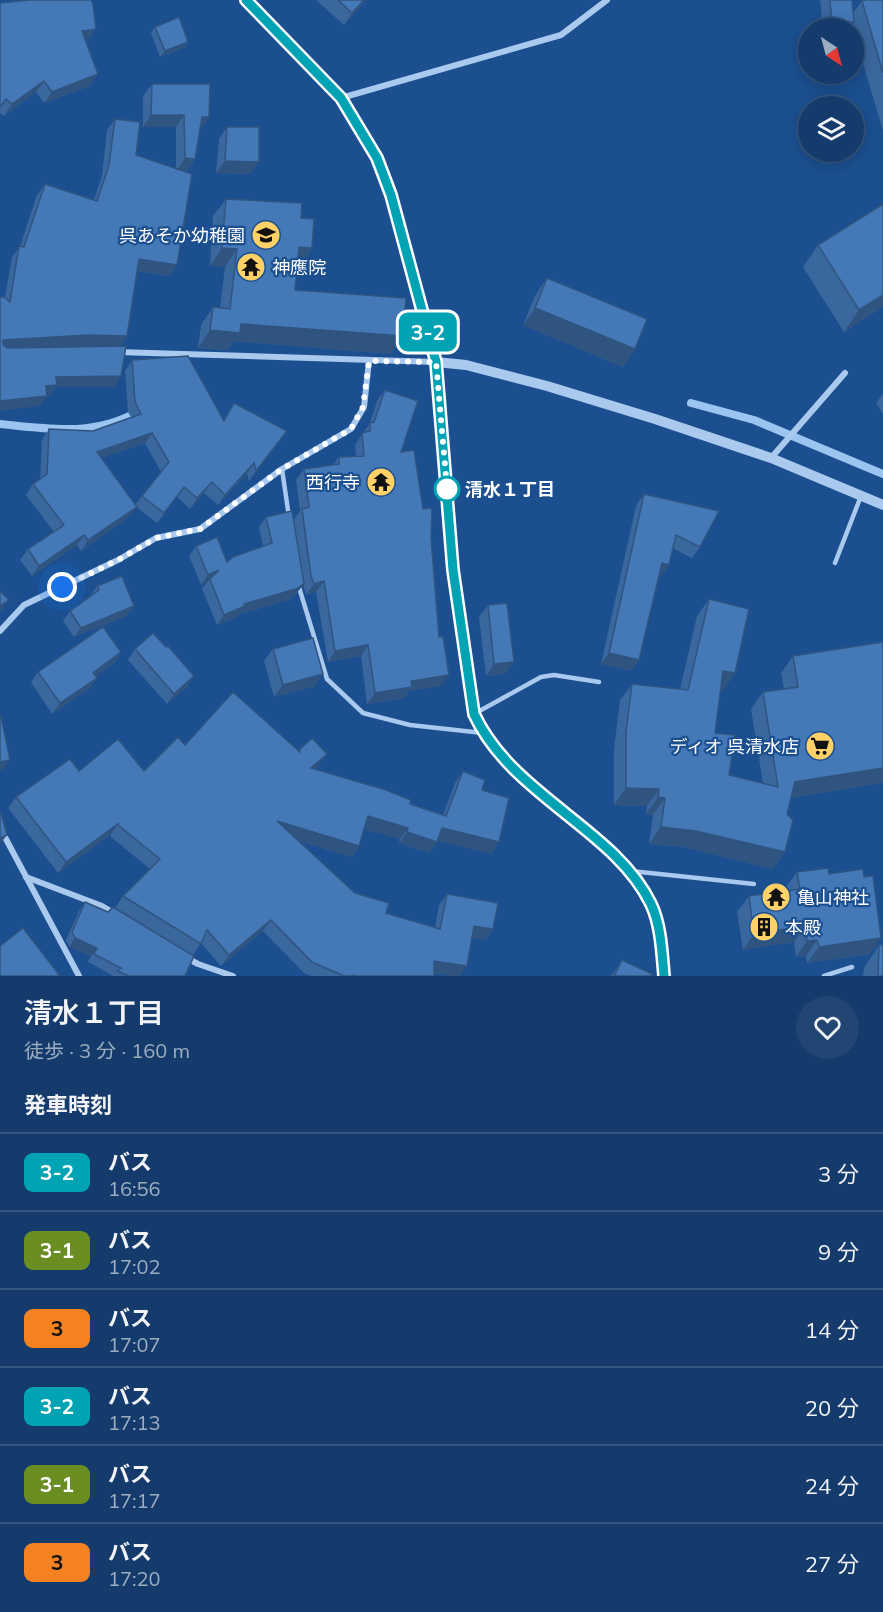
<!DOCTYPE html>
<html lang="ja">
<head>
<meta charset="utf-8">
<style>
	body { margin:0; font-family:Mulish,"Noto Sans JP",sans-serif; background:#214673; color:#f1f3f6; height:100vh; display:flex; flex-direction:column; font-size:22px; white-space:nowrap }
	* { box-sizing:border-box; margin:0 }
	p { font-size:20px; color:#9dadc1 }
	.icon { flex:none; width:33px; height:33px; fill:none; stroke:currentColor; stroke-width:2; stroke-linecap:round; stroke-linejoin:round }
	.map { position:relative; height:976px; overflow:hidden }
	.side { display:flex; flex-direction:column; background:#143b6b; flex:1 }
	.side>* { flex:none }
	.badge { padding:0 12px; border-radius:9px; font-size:21px; line-height:39px }
	.needle { width:39px; rotate:144deg }
	.tools { position:absolute; left:798px; top:18px; display:grid; gap:12px }
	.tools a { display:grid; place-items:center; width:66px; height:66px; border-radius:50%; background:#143b6b; box-shadow:0 3px 15px #0003,0 0 0 2px #33557e; font-size:30px }
	.you { position:absolute; width:30px; height:30px; margin:-15px; border:4px solid #fff; border-radius:50%; background:#1a73e8; box-shadow:0 0 0 9px #1a73e833 }
	.map>.badge { position:absolute; translate:-50% -50%; box-shadow:0 0 0 3px #fff }
	h2 { padding:0 24px; font-size:22px; line-height:54px }
	.round { display:grid; place-items:center; flex:none; width:63px; height:63px; border-radius:32px; background:#214673 }
	.summary { display:flex; align-items:center; justify-content:space-between; height:102px; padding:0 24px }
	h1 { font-size:28px; font-weight:600; line-height:45px }
	ul { padding:0; list-style:none }
	li { display:flex; align-items:center; gap:18px; height:78px; padding:0 24px; border-top:2px solid #33557e }
	li div { flex:1 }
	li b { display:block; font-size:22px }
	li em { font-style:normal }
	li .badge { min-width:66px; font-weight:700; text-align:center }
	.map>svg:first-child { display:block }
	.lines { fill:none; stroke-linecap:round; stroke-linejoin:round }
	.stream { stroke:#9cc4f0; stroke-width:8 }
	.service { stroke:#a9c9ee; stroke-width:4.5 }
	.minor { stroke:#a9c9ee; stroke-width:6 }
	.tertiary { stroke:#a9c9ee; stroke-width:10 }
	.wall { fill:#3a679d; fill-rule:evenodd }
	.shaded-wall { fill:#305480 }
	.building { fill:#4478b7; stroke:#305480; stroke-width:1.5 }
	.line-casing { stroke:#fff; stroke-width:14 }
	.line { stroke:#00a3b4; stroke-width:9 }
	.walk { stroke:#fff; stroke-width:6; stroke-dasharray:0 10.8 }
	.stop-dot { fill:#fff; stroke:#00a3b4; stroke-width:3 }
	.labels { text-anchor:middle; dominant-baseline:central; stroke-width:4.5; stroke-linejoin:round; paint-order:stroke }
	.poi-label { font-size:18px; fill:#fff; stroke:#1b4f8f; text-anchor:end }
	.stop-label { font-size:18px; font-weight:bold; fill:#fff; stroke:#1b4f8f; text-anchor:start }
</style>
</head>
<body>
<div class="map">
<svg width="883" height="976" viewBox="0 0 883 976">
	<rect width="100%" height="100%" fill="#1b4f8f"/>
	<g class="lines">
		<g class="stream">
			<path d="M691,403L754,420L883,474"/>
			<path d="M0,424C48,429 95,437 139,411"/>
		</g>
		<g class="service">
			<path d="M282,469L289,517"/>
			<path d="M835,563L861,496"/>
			<path d="M298,584L327,679L363,713L410,725L483,733"/>
			<path d="M474,714L541,677L554,675L599,682"/>
			<path d="M631,871L754,884"/>
			<path d="M824,976L852,967"/>
		</g>
		<g class="minor">
			<path d="M341,98L561,35L607,0"/>
			<path d="M117,352L436,362"/>
			<path d="M771,458L845,373"/>
			<path d="M0,631L24,605L118,560L156,538L200,529L282,469L351,429L364,407L369,361"/>
			<path d="M0,828L79,976"/>
			<path d="M26,877L102,906L117,915"/>
			<path d="M187,958L198,964L233,976"/>
		</g>
		<g class="tertiary">
			<path d="M246,0L341,98L377,158L391,195L436,362L453,570L474,714C511,796 614,829 651,904C661,925 662,953 664,976"/>
			<path d="M436,362L466,365L547,386L655,419L771,458L883,505"/>
		</g>
	</g>
	<g class="wall">
		<path d="M316,0H366L344,25Z"/>
		<path d="M820,0H852L853,13L862,1L883,0V131L854,33V28H852L851,26L849,28H823Z"/>
		<path d="M0,3L88,40L86,41L90,86L44,103L36,92L4,116L0,113Z"/>
		<path d="M155,27L188,42L184,48L160,57L151,33Z"/>
		<path d="M152,84L209,117L200,129L195,159L187,171L182,170L177,265L170,276L137,271L127,336L120,347L121,376L114,387H55L49,396L46,397L39,406L5,297L12,257L20,246L37,195L45,184L94,200L102,176L107,130L115,119L136,155L176,169V127H143V96ZM81,346L111,347L50,348Z"/>
		<path d="M227,127L250,174L216,173L219,139Z"/>
		<path d="M226,199L301,218L312,248L300,266L297,265L295,290L403,336L391,354L234,341L228,350L198,348L201,325L213,307L220,308L225,267L210,266L213,216Z"/>
		<path d="M818,245L883,307L844,332L803,267Z"/>
		<path d="M547,278L635,349L623,367L523,325L535,296Z"/>
		<path d="M132,360L224,419L234,403L287,431L249,481L247,474L218,505L204,493L190,509L177,497L157,523L136,507L129,517L81,551L77,545L32,576L20,560L28,549L54,532L26,495L33,484L40,479L42,440L49,429L93,431L131,417L128,412L125,371ZM145,443L161,472L135,505L101,458Z"/>
		<path d="M385,390L401,452L423,509L431,538L441,686L409,691L404,698L367,704L361,656L328,662L316,592L306,595L303,584L296,594L289,600L240,614L238,617L217,625L202,589L207,582L201,585L189,556L196,546L227,562L263,546L259,527L266,517L294,520L300,511L296,480L304,469L333,465L339,457L356,456L355,445L370,423L377,401Z"/>
		<path d="M883,394V414L876,403Z"/>
		<path d="M644,494L700,547L692,558L672,548L669,565L661,576L659,575L632,671L601,664L636,506Z"/>
		<path d="M97,586L134,606L127,616L74,637L63,621L70,611L90,596Z"/>
		<path d="M709,599L735,673L723,690H720L715,733L729,775L763,783L751,709L763,692L784,689L781,673L793,656L883,783L791,798L773,869L684,847L649,844L653,815L646,814L647,806L614,805V749L620,700L632,684L680,689L697,616Z"/>
		<path d="M488,605L505,674L486,676L479,617Z"/>
		<path d="M135,649L187,687L167,704L128,660Z"/>
		<path d="M273,649L315,686L274,697L264,661Z"/>
		<path d="M121,652L114,663L95,676L97,678L89,689L52,714L31,682L38,672Z"/>
		<path d="M185,745L299,751L300,749L319,765L315,769L443,815L455,783L463,771L482,790L499,842L491,854L438,840L429,853L399,843L400,839L364,829L352,857L299,841L355,893L386,913L435,927L439,905L447,894L493,929L485,940L472,938L460,976H451L434,973V976H311L304,973L263,931L221,966L201,943L193,955L115,908L123,896L150,869L111,837V834L58,873L8,808L16,797L79,771H144Z"/>
		<path d="M797,872L829,874L870,954L807,963L806,956L796,957L794,942L743,950L737,912L749,896L787,891L786,887Z"/>
		<path d="M85,902L185,976H113L88,962L91,956L69,947L66,940L79,911Z"/>
		<path d="M879,945L883,976H863L864,968Z"/>
		<path d="M622,960L651,976H611Z"/>
	</g>
	<g class="shaded-wall">
		<path d="M364,0H366L344,25L352,13Z"/>
		<path d="M854,22L849,28H829L832,24Z"/>
		<path d="M96,29L88,40L74,42L82,31Z"/>
		<path d="M188,42L184,48L160,57L165,51Z"/>
		<path d="M98,74L90,86L44,103L52,92Z"/>
		<path d="M44,81L36,92L4,116L12,104Z"/>
		<path d="M151,115H184L176,127H143Z"/>
		<path d="M202,117H209L201,129H194Z"/>
		<path d="M185,158L195,159L187,171L177,170Z"/>
		<path d="M225,161L259,162L250,174L216,173Z"/>
		<path d="M299,247L312,248L300,266L286,265Z"/>
		<path d="M222,248L237,249L225,267L210,266Z"/>
		<path d="M139,259L177,265L170,276L131,270Z"/>
		<path d="M883,295V307L844,332L859,310Z"/>
		<path d="M535,308L635,349L623,367L523,325Z"/>
		<path d="M241,324L403,336L391,354L234,341L228,350L198,348L210,330Z"/>
		<path d="M88,335L127,336L120,347L81,346L0,351L3,340Z"/>
		<path d="M121,376L114,387H55L49,396L46,397L39,406L0,411V401L46,386L56,377Z"/>
		<path d="M287,431L279,442L249,481L256,471Z"/>
		<path d="M152,433L145,443L90,462L97,452Z"/>
		<path d="M254,463L247,474L218,505L225,495Z"/>
		<path d="M212,482L204,493L190,509L197,498Z"/>
		<path d="M137,507L129,517L81,551L88,540Z"/>
		<path d="M84,535L77,545L32,576L39,566Z"/>
		<path d="M662,563L669,565L661,576L654,574Z"/>
		<path d="M219,570L207,582L201,585L208,575Z"/>
		<path d="M324,581L316,592L306,595L314,584Z"/>
		<path d="M304,584L296,594L289,600L240,614L238,617L217,625L224,615L244,604Z"/>
		<path d="M9,600L2,610L0,611V606Z"/>
		<path d="M134,606L127,616L74,637L81,628Z"/>
		<path d="M368,645L361,656L328,662L335,651Z"/>
		<path d="M121,652L114,663L86,684L93,673Z"/>
		<path d="M609,653L639,660L632,671L601,664Z"/>
		<path d="M514,662L505,674L486,676L494,664Z"/>
		<path d="M723,671L735,673L723,690L711,687Z"/>
		<path d="M323,674L315,686L274,697L283,685Z"/>
		<path d="M449,675L441,686L409,691L404,698L367,704L375,693L411,681Z"/>
		<path d="M194,676L187,687L167,704L174,694Z"/>
		<path d="M97,678L89,689L52,714L60,703Z"/>
		<path d="M327,754L319,765L303,779L311,768Z"/>
		<path d="M10,760L4,769L0,770V762Z"/>
		<path d="M883,768V783L783,799L795,782Z"/>
		<path d="M626,788L659,789L647,806L614,805Z"/>
		<path d="M658,797L665,798L653,815L646,814Z"/>
		<path d="M368,816L408,828L400,839L360,828Z"/>
		<path d="M277,821L359,846L352,857L269,832Z"/>
		<path d="M119,823L111,834L58,873L66,862Z"/>
		<path d="M661,827L696,831L785,852L773,869L684,847L649,844Z"/>
		<path d="M442,828L499,842L491,854L434,840Z"/>
		<path d="M407,832L437,842L429,853L399,843Z"/>
		<path d="M7,835L0,844V838Z"/>
		<path d="M271,920L263,931L221,966L229,955Z"/>
		<path d="M474,926L493,929L485,940L466,937Z"/>
		<path d="M805,926L794,942L743,950L754,934Z"/>
		<path d="M75,938L97,948L91,956L69,947Z"/>
		<path d="M881,938L870,954L807,963L819,947Z"/>
		<path d="M817,940L806,956L796,957L807,941Z"/>
		<path d="M434,961L467,966L460,976H451L426,972Z"/>
	</g>
	<g class="building">
		<path d="M29,0H91L93,4L96,29L82,31L98,74L52,92L44,81L12,104L6,99L0,107V3Z"/>
		<path d="M338,0H364L352,13Z"/>
		<path d="M830,0H852L854,22L832,24Z"/>
		<path d="M865,0H883V73L862,1Z"/>
		<path d="M179,17L188,42L165,51L155,27Z"/>
		<path d="M152,84H210L209,117H202L195,159L185,158L184,115H151Z"/>
		<path d="M115,119L140,122L136,155L192,174L177,265L139,259L127,336L88,335L3,340V345L8,348L126,346L121,376L56,377L57,385L46,386L47,396L0,401V297H4L10,302L19,246L24,247L45,184L97,201L109,165Z"/>
		<path d="M227,127H259V162L225,161Z"/>
		<path d="M226,199L302,203L301,218L314,219L312,248L299,247L295,290L406,298L403,336L241,324L240,333L210,330L213,307L230,309L237,249L222,248Z"/>
		<path d="M883,204V295L859,310L818,245Z"/>
		<path d="M547,278L647,319L635,349L535,308Z"/>
		<path d="M188,356L224,421L234,403L287,431L256,471L254,463L225,495L212,482L197,498L184,487L164,513L142,496L169,462L152,433L97,452L137,507L88,540L84,535L39,566L28,549L64,525L33,484L47,474L49,429L93,431L141,414L135,402L132,360Z"/>
		<path d="M385,390L418,401L401,452L414,450L423,509L432,508L431,538L439,637L443,636L449,675L411,681L412,687L375,693L368,645L335,651L324,581L314,584L311,576L302,509L309,507L304,469L339,464V457L364,456L362,433L370,431V423L374,422Z"/>
		<path d="M644,494L719,511L700,547L676,535L669,565L662,563L639,660L609,653Z"/>
		<path d="M292,511L304,584L296,589L244,604L245,606L224,615L210,579L219,570L208,575L196,546L217,537L227,562L233,557L272,543L266,517Z"/>
		<path d="M122,576L134,606L81,628L70,611L99,590L97,586Z"/>
		<path d="M0,591L9,600L0,606Z"/>
		<path d="M709,599L749,609L735,673L723,671L715,733L735,735L729,775L778,787L763,692L798,687L793,656L883,642V768L795,782L787,814L793,820L785,852L696,831L661,827L665,798L658,797L659,789L626,788V732L632,684L688,690Z"/>
		<path d="M507,603L514,662L494,664L488,605Z"/>
		<path d="M103,627L121,652L93,673L97,678L60,703L38,672Z"/>
		<path d="M153,633L166,647L168,646L194,676L174,694L135,649Z"/>
		<path d="M313,638L323,674L283,685L273,649Z"/>
		<path d="M233,692L300,752V749L312,738L327,754L311,768L386,790L411,800L410,804L446,816L463,771L485,780L482,790L509,798L499,842L442,828L437,842L407,832L408,828L368,816L359,846L277,821L355,893L389,903L386,913L440,929L447,894L498,903L493,929L474,926L467,966L434,961V976H356L352,975L351,976H344L312,962L271,920L229,955L207,930L201,944L123,896L160,859L118,825L119,823L66,862L16,797L70,759L79,771L118,739L144,771L178,737L185,745Z"/>
		<path d="M0,716H1L10,760L0,762Z"/>
		<path d="M0,813L2,816L7,835L0,838Z"/>
		<path d="M828,868L829,874L863,869L864,877L873,876L881,938L819,947L817,940L807,941L805,926L754,934L749,896L800,889L797,872Z"/>
		<path d="M85,902L108,912L113,907L194,956L185,976H129L117,971L121,968L94,954L97,948L75,938L72,932Z"/>
		<path d="M23,928L60,976H0V946Z"/>
		<path d="M879,945H883V976H878Z"/>
		<path d="M622,960L652,974L651,976H614Z"/>
	</g>
	<g class="lines">
		<g class="line-casing">
			<path id="line" d="M246,0L341,98L377,158L391,195L436,362L453,570L474,714C512,796 615,829 651,904C661,925 662,953 664,976"/>
		</g>
		<use href="#line" class="line"/>
		<path class="walk" d="M62,587L118,560L156,538L200,529L282,469L351,429L363,407L369,361L436,362L448,500L447,489"/>
	</g>
	<defs>
		<g id="school-disc" transform="scale(1.5)"><circle r="9.5" fill="#ffd166" stroke="#1b4f8f"/><path d="M0-5L7-2L0 1L-7-2ZM-4 1L0 2.5L4 1V4Q0 6-4 4Z" fill="#111"/></g>
		<g id="temple-disc" transform="scale(1.5)"><circle r="9.5" fill="#ffd166" stroke="#1b4f8f"/><path d="M0-6L5-2H3V0L6.5 2.5H4V6H1.5V3h-3V6H-4V2.5H-6.5L-3 0V-2H-5Z" fill="#111"/></g>
		<g id="supermarket-disc" transform="scale(1.5)"><circle r="9.5" fill="#ffd166" stroke="#1b4f8f"/><path d="M-6-5.5h2.5l.6 2H6L4.5 2H-2.5L-4.4-4H-6ZM-1.5 3.2a1.3 1.3 0 1 0 .1 0ZM3 3.2a1.3 1.3 0 1 0 .1 0Z" fill="#111"/></g>
		<g id="building-disc" transform="scale(1.5)"><circle r="9.5" fill="#ffd166" stroke="#1b4f8f"/><path d="M-4-6H4V6H1V3H-1V6H-4ZM-2.5-4.3h1.7v1.8h-1.7ZM.8-4.3h1.7v1.8H.8ZM-2.5-1h1.7V.8h-1.7ZM.8-1h1.7V.8H.8Z" fill="#111"/></g>
	</defs>
	<g fill-rule="evenodd">
		<use href="#school-disc" x="266" y="235"/>
		<use href="#temple-disc" x="251" y="267"/>
		<use href="#temple-disc" x="381" y="482"/>
		<use href="#supermarket-disc" x="820" y="746"/>
		<use href="#temple-disc" x="776" y="897"/>
		<use href="#building-disc" x="764" y="927"/>
	</g>
	<circle class="stop-dot" cx="447" cy="489" r="12"/>
	<g class="labels">
		<g class="poi-label">
			<text x="245" y="235">呉あそか幼稚園</text>
			<text x="272" y="267" text-anchor="start">神應院</text>
			<text x="360" y="482">西行寺</text>
			<text x="799" y="746">ディオ 呉清水店</text>
			<text x="797" y="897" text-anchor="start">亀山神社</text>
			<text x="785" y="927" text-anchor="start">本殿</text>
		</g>
		<g class="stop-label">
			<text x="465" y="489">清水１丁目</text>
		</g>
	</g>
</svg>
<div class="tools">
<a><svg class="needle" viewBox="-14 -14 28 28"><path d="M0-13l5 13h-10z" fill="#e53935"/><path d="M0 13l5-13h-10z" fill="#9dadc1"/></svg></a>
<a><svg class="icon" aria-label="layers" viewBox="0 0 24 24"><path d="M12 4l9 5-9 5-9-5zM3 14l9 5 9-5"/></svg></a>
</div>
<div class="you" style="left:62px;top:587px"></div>
<b class="badge" style="left:428px;top:332px;background:#00a3b4;color:#fff">3-2</b>
</div>
<section class="side">
<div class="summary"><div><h1>清水１丁目</h1><p>徒歩 · 3 分 · 160 m</p></div><a class="round"><svg class="icon" aria-label="heart" viewBox="0 0 24 24"><path d="M12 20l-8-8c-3-5 5-10 8-4 3-6 11-1 8 4z"/></svg></a></div>
<h2>発車時刻</h2>
<ul>
<li><span class="badge" style="background:#00a3b4;color:#fff">3-2</span><div><b>バス</b><p>16:56</p></div><em>3 分</em></li>
<li><span class="badge" style="background:#6b8e23;color:#fff">3-1</span><div><b>バス</b><p>17:02</p></div><em>9 分</em></li>
<li><span class="badge" style="background:#f58220;color:#111">3</span><div><b>バス</b><p>17:07</p></div><em>14 分</em></li>
<li><span class="badge" style="background:#00a3b4;color:#fff">3-2</span><div><b>バス</b><p>17:13</p></div><em>20 分</em></li>
<li><span class="badge" style="background:#6b8e23;color:#fff">3-1</span><div><b>バス</b><p>17:17</p></div><em>24 分</em></li>
<li><span class="badge" style="background:#f58220;color:#111">3</span><div><b>バス</b><p>17:20</p></div><em>27 分</em></li>
</ul>
</section>
</body>
</html>
